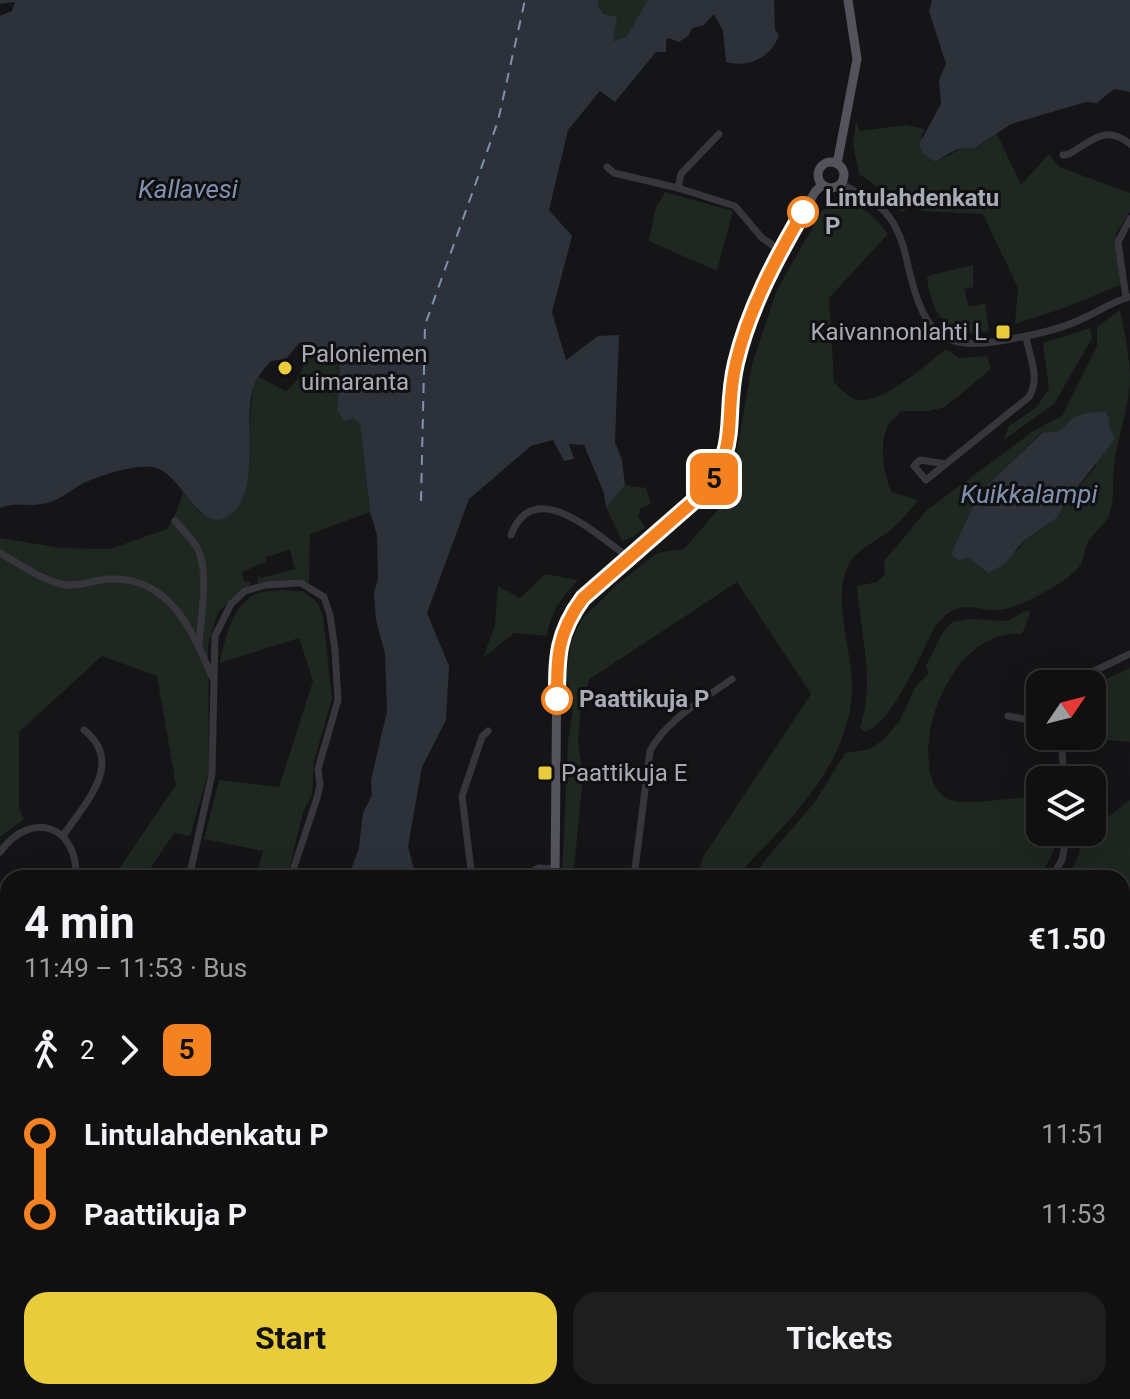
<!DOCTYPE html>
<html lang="en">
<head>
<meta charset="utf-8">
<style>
	body { margin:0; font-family:Roboto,sans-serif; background:#1e1e1f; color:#f1f3f6; height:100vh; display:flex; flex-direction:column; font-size:30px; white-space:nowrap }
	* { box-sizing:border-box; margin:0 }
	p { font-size:26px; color:#9c9d9f }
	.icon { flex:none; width:44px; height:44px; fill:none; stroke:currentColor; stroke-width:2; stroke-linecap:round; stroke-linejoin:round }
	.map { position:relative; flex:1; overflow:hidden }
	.panel { position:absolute; left:0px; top:870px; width:1130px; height:530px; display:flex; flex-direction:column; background:#101011; border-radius:24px 24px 0 0; box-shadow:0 8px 32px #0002,0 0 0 2px #303031 }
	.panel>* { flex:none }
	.badge { padding:0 16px; border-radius:12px; font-size:28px; line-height:52px }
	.needle { width:52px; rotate:55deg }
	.tools { position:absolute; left:1026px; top:670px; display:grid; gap:16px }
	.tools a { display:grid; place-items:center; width:80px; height:80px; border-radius:16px; background:#101011; box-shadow:0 8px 32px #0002,0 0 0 2px #303031; font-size:40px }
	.map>.badge { position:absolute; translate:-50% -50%; box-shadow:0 0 0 4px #fff }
	.legs { display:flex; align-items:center; gap:12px; height:88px; padding:0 24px; font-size:26px }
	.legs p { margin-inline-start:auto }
	.summary { display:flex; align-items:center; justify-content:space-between; height:136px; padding:0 24px }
	h1 { font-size:44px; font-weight:700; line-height:60px }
	.action { display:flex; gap:16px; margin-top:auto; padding:16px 24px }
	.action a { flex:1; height:92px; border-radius:24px; background:#e8cc3c; color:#111; font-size:32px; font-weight:700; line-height:92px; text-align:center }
	.action a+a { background:#1e1e1f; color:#f1f3f6 }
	ul { padding:0 24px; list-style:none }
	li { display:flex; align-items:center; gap:28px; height:80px; font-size:30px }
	li i { display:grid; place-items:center; width:12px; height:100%; margin:0 10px; background:currentColor }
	li i::after { content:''; width:20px; height:20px; margin:-10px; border:6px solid; border-radius:50%; background:#101011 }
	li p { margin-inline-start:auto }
	li:first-child i { background:linear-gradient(#0000 50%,currentColor 0) }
	li:last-child i { background:linear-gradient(currentColor 50%,#0000 0) }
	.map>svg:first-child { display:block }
	.green { fill:#1f2721; fill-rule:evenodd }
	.water { fill:#2c313a }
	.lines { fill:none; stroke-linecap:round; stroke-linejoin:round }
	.ferry { stroke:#8091b0; stroke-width:2; stroke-dasharray:10 8; stroke-linecap:butt }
	.minor { stroke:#36363c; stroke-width:7 }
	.major { stroke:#53535b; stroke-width:9 }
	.line-1-casing { stroke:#fff; stroke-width:18 }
	.line-1 { stroke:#f58220; stroke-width:12 }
	.stop-1-dot { fill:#fff; stroke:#f58220; stroke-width:4 }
	.poi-dot { fill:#e8cc3c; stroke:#101012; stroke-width:3 }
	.labels { text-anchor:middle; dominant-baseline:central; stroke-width:6; stroke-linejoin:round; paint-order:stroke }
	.stop-label { font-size:24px; font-weight:bold; fill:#a8aab6; stroke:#101012; text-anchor:start }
	.poi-label { font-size:24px; fill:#a8aab6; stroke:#101012; text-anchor:start }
	.water-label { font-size:26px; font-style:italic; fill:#8091b0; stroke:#101012 }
</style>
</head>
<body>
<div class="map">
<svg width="1130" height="1399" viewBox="0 0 1130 1399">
	<rect width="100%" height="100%" fill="#151517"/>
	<g class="green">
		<path d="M599,0H648L626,37L612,41L598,5Z"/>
		<path d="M856,122L860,131L906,125L925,129L921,137L936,162L966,146L975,149L997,134L1021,185L1049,154L1059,167L1130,193V212L1116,233L1122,284L1064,308L1015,324L1018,288L983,214L922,211L915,203L902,212L886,193L859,174L853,144Z"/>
		<path d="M665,192L733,211L717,271L649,241L655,210Z"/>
		<path d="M832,202C859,202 872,212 888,234L829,298L834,382C841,389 849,399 859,400C884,403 927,364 946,349L959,358L987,356L991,369L945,407L929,411H902C897,415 891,421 888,426C879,441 883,477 892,492L918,500C908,513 897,526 884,535C872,543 858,550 850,562C830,597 853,650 852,689C850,767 784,825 735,878H697L703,857L811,694L737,582L590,679L581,705L578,740L583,776L573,878H562L568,742L574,700L566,678L571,642L582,619L618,584L657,553L684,549L729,497L752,364L777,290L822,211Z"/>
		<path d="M973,265V287L964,289L969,307L985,303L989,331C948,341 930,312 927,276Z"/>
		<path d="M1120,310C1125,334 1130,357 1130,382C1128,411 1117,438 1114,466C1112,482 1115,500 1109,515C1105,526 1092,533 1087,544C1084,551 1084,561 1079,567C1068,581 1029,602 1012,607C979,619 963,589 935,627C922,651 891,727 864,732L860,727C876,681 860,632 857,586L877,582L885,574L884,561L927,510L1035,430L1062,416L1097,346V327ZM1067,427L1097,465L1065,503L1057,518L1023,541L1018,550L983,569L968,558L972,509L979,493L1042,432L1054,433Z"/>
		<path d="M1090,328L1092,338L1054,404L1004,440L1009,426L1036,408L1049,388L1043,343Z"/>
		<path d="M309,346V352L328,350C345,366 341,388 337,410L354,417L360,424L370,512L310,534L309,582L257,583L259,573L261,578L295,569L290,550L266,557V562L242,572L244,582L250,581L251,584L218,612L208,644L209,770L190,836L174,833L144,878H85L87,872L114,876L176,785L157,676L102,656L19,732V809L24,819L0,837V538L61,548L110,549L167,529L177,511L183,492L199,512L210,518L249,464L248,440L253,387L259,377L286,391C303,379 303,364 309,346Z"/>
		<path d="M625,485L646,488L651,504L640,509L638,517L645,527L633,537L622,541L606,507Z"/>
		<path d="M545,574L578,580C561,598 551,612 547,636L514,633L483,658L495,625L498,586L520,598Z"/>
		<path d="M281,590L303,591L317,602L323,616L332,699L314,761L312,795L303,812L287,878H256L263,851L204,839L219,780L279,787L313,681L299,638L220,663C224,642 231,611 249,598C258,591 270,591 281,590Z"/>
		<path d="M1028,610L1030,614L1022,634C937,628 899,788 954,801C968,805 1022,797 1040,796V832H1057C1057,850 1048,865 1036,878H750L815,802L845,753L870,749L884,739L899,722L916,686L929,673L926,666L942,634L952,622L970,619L1007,621Z"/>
		<path d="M1130,668V742L1074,737L1092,736V689L1108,678Z"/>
		<path d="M1130,800V1030L1122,1039V878H1068L1079,855L1082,835L1092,832V829Z"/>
		<path d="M8,988V1075L0,1086V989L4,993Z"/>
		<path d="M0,1146L8,1149V1298L0,1305V1296L8,1276L0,1237Z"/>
		<path d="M489,1392H743V1399H487Z"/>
	</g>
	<g class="water">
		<path d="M0,0H599L598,6L603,14L617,17L613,41L626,37L648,0H774L775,30L779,35C771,58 749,68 726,62L723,31L714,14L704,25L692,28L688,36L679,42L669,38L666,40V52H656L615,102L600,91L568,130L549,210L572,236L552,312L566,360L598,336L619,335L615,442L622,460L625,485L606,507L604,493L584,445L569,444L574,459L564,461L553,440L531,446L469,499L427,613L449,666L446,720L422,767L408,846L416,878H348L359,848L363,813L372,795L371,780L387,711L385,653L376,620L374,592L378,579L377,535L370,512L360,424L354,418L344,421L337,410L340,374L338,360L329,351L311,355L306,343H299L286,359L271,361C265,367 257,377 254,386C241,420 264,500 225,518C197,530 182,475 156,468C140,462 95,477 80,485C68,493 56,502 42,504C28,507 14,502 0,508V16L12,11L15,2L0,4Z"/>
		<path d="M932,0H1130V92L1114,89L1097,103L1086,102L1011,124L974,149C961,144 947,154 936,162L922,153L919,144L941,104L939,80L946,64L929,11Z"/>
		<path d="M1105,412L1110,418L1108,423L1115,439L1065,503L1057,518L1023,541L1006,563L989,573L968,558L958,560L951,554L979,493L1043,432C1067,434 1062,424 1077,416C1086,412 1096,412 1105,412Z"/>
		<path d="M1130,1030V1399H968L971,1392H1122V1039Z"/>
		<path d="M230,1392H349L347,1399H228Z"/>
	</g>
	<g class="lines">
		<g class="ferry">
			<path d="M421,501L425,325L498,121L525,0"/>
			<path d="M282,1399L283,1392"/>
		</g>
		<g class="minor">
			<path d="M1063,155L1069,154C1092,141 1105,124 1130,144"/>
			<path d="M607,167L614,173L678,188L735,206L762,238L781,251"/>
			<path d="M841,183C859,195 878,201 890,218C901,234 905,251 909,270C926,340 945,353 1016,338C1039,334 1064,328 1086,317C1101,310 1114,301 1130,297"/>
			<path d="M678,188L681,174L719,134"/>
			<path d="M1126,298L1118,242L1130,219"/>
			<path d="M946,464L920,460L914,466L926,480L1029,397C1041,377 1029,357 1026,336"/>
			<path d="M175,521C182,529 190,537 196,546C210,567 201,618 199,643"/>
			<path d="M511,535C534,474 598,536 628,557"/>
			<path d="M0,553C19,564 39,578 61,584C75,588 94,580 110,579C170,576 193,632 213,679"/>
			<path d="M1078,684L1092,672L1130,654"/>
			<path d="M1008,716L1040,722"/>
			<path d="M1061,736L1064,780"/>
			<path d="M63,836C84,804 126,763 84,730"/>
			<path d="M0,852C31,809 78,825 76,878"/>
			<path d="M189,878L212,774L215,636L231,604L245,591L266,585L301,583L324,597L330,615L335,650L338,700L318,769L320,785L317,798L294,867L293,878"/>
			<path d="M472,878L462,796L482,737L488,731"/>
			<path d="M518,878L539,868L555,869"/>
			<path d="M630,878L635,869L650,751C667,719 703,700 732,679"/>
			<path d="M1051,878L1062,860L1067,832"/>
			<path d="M145,1392L147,1399"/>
			<path d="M400,1392L402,1399"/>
			<path d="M103,1399L110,1392"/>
			<path d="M481,1399L483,1392"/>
			<path d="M913,1399L917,1392"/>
		</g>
		<g class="major">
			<circle cx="831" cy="175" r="13"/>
			<path d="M837,164L857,59L848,0"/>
			<path d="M555,878L557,659L561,634L583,598L695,500C744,450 722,423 735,364C749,304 784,244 815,192L822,185"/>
			<path d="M0,1328L8,1320"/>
		</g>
	</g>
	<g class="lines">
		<g class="line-1-casing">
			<path id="line-1" d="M557,699C557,657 557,633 583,598L695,500C744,449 722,422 736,363C748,311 776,258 803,212"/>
		</g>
		<use href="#line-1" class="line-1"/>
	</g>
	<g class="stop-1-dot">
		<circle cx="803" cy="212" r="14"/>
		<circle cx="557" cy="699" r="14"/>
	</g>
	<g class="poi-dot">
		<rect x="995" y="324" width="16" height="16" rx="4"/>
		<circle cx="285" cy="368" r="8"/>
		<rect x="537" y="765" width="16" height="16" rx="4"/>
	</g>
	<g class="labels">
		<g class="stop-label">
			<text x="825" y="198">Lintulahdenkatu<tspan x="825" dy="28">P</tspan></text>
			<text x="579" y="699">Paattikuja P</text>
		</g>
		<g class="poi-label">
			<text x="987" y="332" text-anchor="end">Kaivannonlahti L</text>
			<text x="301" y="354">Paloniemen<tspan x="301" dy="28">uimaranta</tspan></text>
			<text x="561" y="773">Paattikuja E</text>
		</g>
		<g class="water-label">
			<text x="188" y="189">Kallavesi</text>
			<text x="1029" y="494">Kuikkalampi</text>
		</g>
	</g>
</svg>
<div class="tools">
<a><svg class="needle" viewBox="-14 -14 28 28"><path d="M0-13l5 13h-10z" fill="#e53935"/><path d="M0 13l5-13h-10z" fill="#9c9d9f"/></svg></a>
<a><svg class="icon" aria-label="layers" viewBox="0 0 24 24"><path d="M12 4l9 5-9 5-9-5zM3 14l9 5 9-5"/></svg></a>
</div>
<b class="badge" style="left:714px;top:479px;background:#f58220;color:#111">5</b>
<section class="panel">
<div class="summary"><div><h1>4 min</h1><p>11:49 – 11:53 · Bus</p></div><b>€1.50</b></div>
<div class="legs"><svg class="icon" aria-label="walk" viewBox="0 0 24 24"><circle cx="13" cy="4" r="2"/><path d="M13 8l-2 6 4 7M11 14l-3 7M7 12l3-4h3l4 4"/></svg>2<svg class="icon" aria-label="forward" viewBox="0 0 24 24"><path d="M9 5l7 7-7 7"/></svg><b class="badge" style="background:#f58220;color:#111">5</b></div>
<ul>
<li><i style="color:#f58220"></i><b>Lintulahdenkatu P</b><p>11:51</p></li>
<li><i style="color:#f58220"></i><b>Paattikuja P</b><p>11:53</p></li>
</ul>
<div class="action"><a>Start</a><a>Tickets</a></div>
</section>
</div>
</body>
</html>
